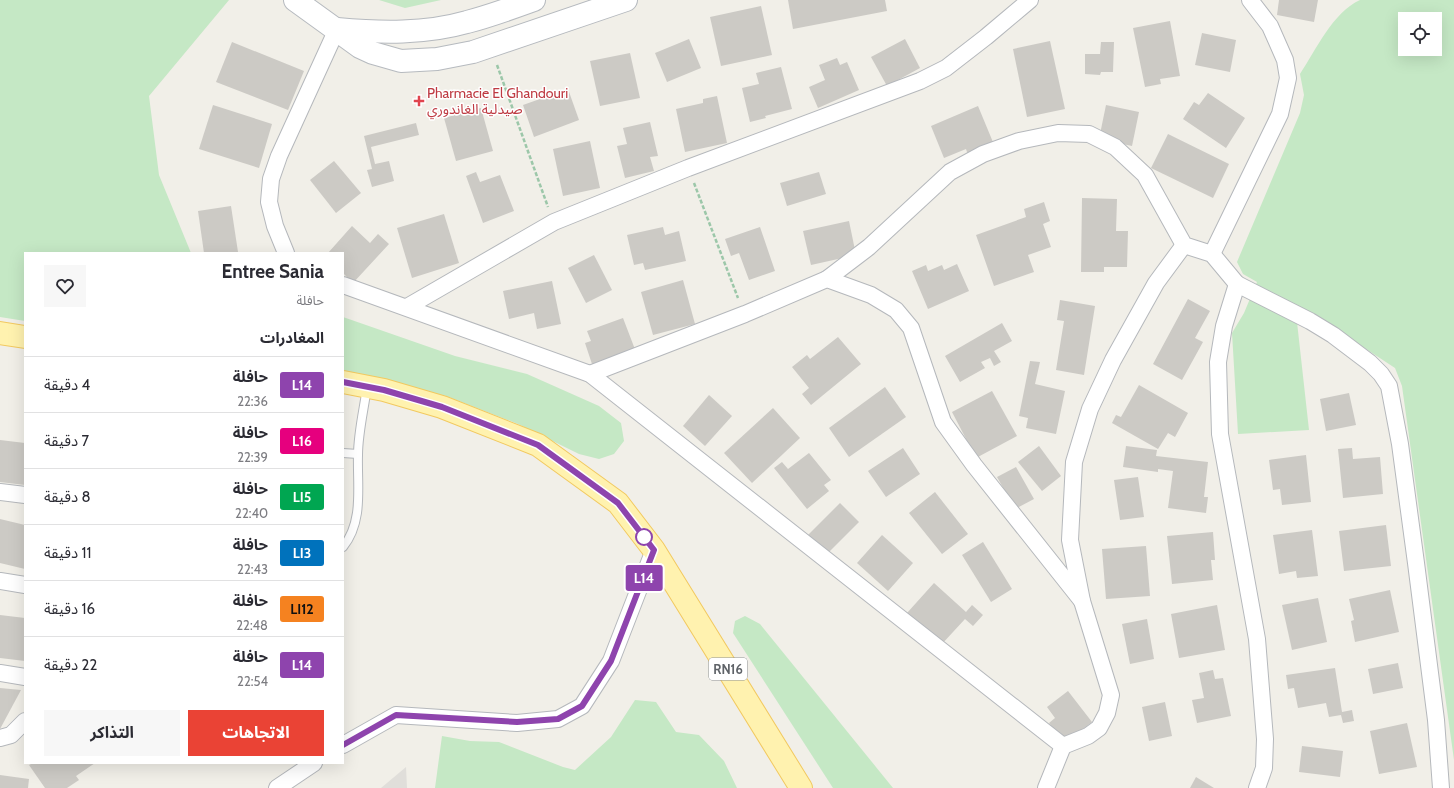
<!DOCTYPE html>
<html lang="ar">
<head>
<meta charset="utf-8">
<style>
	body { margin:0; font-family:Cabin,"Noto Sans Arabic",sans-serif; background:#f7f7f7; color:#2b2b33; direction:rtl; height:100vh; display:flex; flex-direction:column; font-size:15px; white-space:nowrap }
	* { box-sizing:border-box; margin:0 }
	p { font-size:13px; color:#7c7c81 }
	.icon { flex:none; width:22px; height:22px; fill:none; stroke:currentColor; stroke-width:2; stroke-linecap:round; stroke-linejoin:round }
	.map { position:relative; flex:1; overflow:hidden; direction:ltr }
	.drawer { position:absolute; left:24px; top:252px; width:320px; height:512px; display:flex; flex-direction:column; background:#fff; border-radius:0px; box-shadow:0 4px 16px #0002; direction:rtl }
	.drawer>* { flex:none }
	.badge { padding:0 8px; border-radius:3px; font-size:14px; line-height:26px }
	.fabs { position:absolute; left:1398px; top:12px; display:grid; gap:8px }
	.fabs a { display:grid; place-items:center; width:44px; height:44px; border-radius:0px; background:#fff; box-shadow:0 4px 16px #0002; font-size:20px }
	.map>.badge { position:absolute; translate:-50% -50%; box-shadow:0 0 0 2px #fff }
	h2 { padding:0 20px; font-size:15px; line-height:36px }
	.round { display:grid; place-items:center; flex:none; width:42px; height:42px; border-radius:0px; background:#f7f7f7 }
	.overview { display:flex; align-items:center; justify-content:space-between; height:68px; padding:0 20px }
	h1 { font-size:19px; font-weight:700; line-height:30px }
	.cta { display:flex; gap:8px; margin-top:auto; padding:8px 20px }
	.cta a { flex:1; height:46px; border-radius:0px; background:#ea4335; color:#fff; font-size:16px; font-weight:700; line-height:46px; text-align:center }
	.cta a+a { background:#f7f7f7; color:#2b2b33 }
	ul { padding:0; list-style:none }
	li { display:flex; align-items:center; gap:12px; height:56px; padding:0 20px; border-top:1px solid #e1e1e2 }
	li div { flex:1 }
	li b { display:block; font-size:15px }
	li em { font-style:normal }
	li .badge { min-width:44px; font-weight:700; text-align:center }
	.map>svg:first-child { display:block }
	.industrial { fill:#e0deda }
	.green { fill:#c5e8c5; fill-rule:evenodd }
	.building { fill:#cccac5 }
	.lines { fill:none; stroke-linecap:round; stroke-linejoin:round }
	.lane-casing { stroke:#b5b8bc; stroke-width:10 }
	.street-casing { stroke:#b5b8bc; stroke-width:18 }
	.secondary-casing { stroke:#b6babf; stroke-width:24 }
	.primary-casing { stroke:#f2c960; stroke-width:24 }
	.path { stroke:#9cc7a9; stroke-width:2.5; stroke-dasharray:4 2; stroke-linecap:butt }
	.lane { stroke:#fff; stroke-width:8 }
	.street { stroke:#fff; stroke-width:16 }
	.secondary { stroke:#fff; stroke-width:22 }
	.primary { stroke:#fff2af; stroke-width:22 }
	.line-casing { stroke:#fff; stroke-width:9 }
	.line { stroke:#8e44ad; stroke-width:6 }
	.health-dot { fill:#e0444e; stroke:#fff; stroke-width:1.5 }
	.stop-dot { fill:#fff; stroke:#8e44ad; stroke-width:2 }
	.labels { text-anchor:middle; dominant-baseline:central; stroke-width:3; stroke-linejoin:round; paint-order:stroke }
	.shield { fill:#fff; stroke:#8f9295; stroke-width:1 }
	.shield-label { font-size:13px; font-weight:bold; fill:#5f6368 }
	.health-label { font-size:14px; fill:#be3a42; stroke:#fff; text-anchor:start }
</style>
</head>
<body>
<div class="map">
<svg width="1454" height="788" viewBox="0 0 1454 788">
	<rect width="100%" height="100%" fill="#f1efe8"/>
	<path class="industrial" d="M406,767L407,788H381Z"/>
	<g class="green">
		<path d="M0,0H229L149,96L159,175L191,253H25V321L0,317Z"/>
		<path d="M379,0H441L405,8Z"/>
		<path d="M1360,0H1454V760L1402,386L1395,368L1305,309L1297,322L1309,430L1238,434L1232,333L1244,313L1257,282L1243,274L1237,262L1300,113L1304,95L1300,74C1316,50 1333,12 1360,0ZM1405,19H1435V49H1405Z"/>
		<path d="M343,317L455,356L527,374L599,406L621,423L624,441L614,454L599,459L579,454L518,424L446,396L343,372Z"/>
		<path d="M745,616L760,624L893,788H833L733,633L735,621Z"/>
		<path d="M635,700L656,702L676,732L699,735L724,761L737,788H435L442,736L470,741L499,742L563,767L575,770L611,737Z"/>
	</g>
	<g class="building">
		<path d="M788,0H885L887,11L793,29Z"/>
		<path d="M1279,0H1318L1314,22L1277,15Z"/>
		<path d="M761,6L772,55L721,66L710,17Z"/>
		<path d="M1170,21L1180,76L1160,79L1161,84L1145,87L1133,28Z"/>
		<path d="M1202,33L1236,40L1230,72L1195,65Z"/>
		<path d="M689,39L701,68L667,82L655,53Z"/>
		<path d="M905,39L920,68L887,86L871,57Z"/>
		<path d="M1050,41L1065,109L1027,117L1013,49Z"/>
		<path d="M232,42L304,71L288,110L216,82Z"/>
		<path d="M1101,42H1114L1113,72H1101L1100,75L1085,74V54H1100Z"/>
		<path d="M630,53L640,98L600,106L590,61Z"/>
		<path d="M837,58L840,65L847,62L859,90L818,108L809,87L825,80L819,65Z"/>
		<path d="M781,67L792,109L765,116L766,118L750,122L742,88L759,84L756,73Z"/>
		<path d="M568,89L579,120L534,137L523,105Z"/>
		<path d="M1208,93L1245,118L1226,148L1183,119L1194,102L1199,105Z"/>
		<path d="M717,96L727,143L685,152L676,109L703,103V99Z"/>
		<path d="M213,105L272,124L259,168L199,149Z"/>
		<path d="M1106,105L1139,112L1132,146L1099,139Z"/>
		<path d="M978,106L995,147L969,158L966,149L944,158L931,126Z"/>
		<path d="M481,108L493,151L456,161L444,118Z"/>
		<path d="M650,122L658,156L650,157L654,171L625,178L617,146L627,144L623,128Z"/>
		<path d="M416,123L419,135L371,147L375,164L389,161L394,181L372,187L367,170L372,169L364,136Z"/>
		<path d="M1168,134L1229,164L1213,198L1151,168Z"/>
		<path d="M590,141L600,188L563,196L553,149Z"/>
		<path d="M334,161L361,193L336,213L310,180Z"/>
		<path d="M476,172L480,182L500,175L514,211L483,223L466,176Z"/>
		<path d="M819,172L826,194L787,206L780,183Z"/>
		<path d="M1082,198L1117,199L1116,231H1128L1127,267H1104V272H1081Z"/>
		<path d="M1044,202L1050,221L1043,224L1051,247L1028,255L1034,272L994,286L976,235L1026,217L1024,209Z"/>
		<path d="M231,206L238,252L204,253L198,211Z"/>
		<path d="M444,214L459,263L412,278L397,228Z"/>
		<path d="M849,221L856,255L811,265L803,231Z"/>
		<path d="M352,226L370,243L378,234L389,244L353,283L343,273V253H328Z"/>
		<path d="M663,227L665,235L679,231L686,261L645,270L643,263L634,265L627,235Z"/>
		<path d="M760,227L775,271L749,280L739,253L731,256L725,239Z"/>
		<path d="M594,255L612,290L586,303L568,268Z"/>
		<path d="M957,264L969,291L928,309L912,271L926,265L928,271L942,265L944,270Z"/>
		<path d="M683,280L695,324L653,335L641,292Z"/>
		<path d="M552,281L561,324L537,329L534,313L509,319L503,291Z"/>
		<path d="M1188,299L1210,311L1195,338L1203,342L1182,380L1153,364Z"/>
		<path d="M1060,300L1095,306L1084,375L1056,370L1064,321L1057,320Z"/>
		<path d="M623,318L636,352L593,367L585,343L591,341L587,331Z"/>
		<path d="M1002,323L1012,341L994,351L1001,362L994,366L990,358L981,362L985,368L960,382L945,356Z"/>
		<path d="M838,337L861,364L811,405L802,394L809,388L792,367L807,355L810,359Z"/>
		<path d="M1030,361L1040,362L1035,384L1065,391L1056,434L1026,428L1028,418L1019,416Z"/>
		<path d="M1139,385L1188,413L1175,437L1168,433L1158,449L1112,423L1116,415L1121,417Z"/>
		<path d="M885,387L906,417L849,457L829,428Z"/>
		<path d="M992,391L1017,436L976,458L952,412Z"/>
		<path d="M1349,393L1356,425L1326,431L1320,399Z"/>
		<path d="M709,395L732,416L705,446L683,426Z"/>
		<path d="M773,408L800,438L752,483L724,453Z"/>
		<path d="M0,440L25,443V485L0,482Z"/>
		<path d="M1039,446L1061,476L1042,491L1018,462Z"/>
		<path d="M1126,446L1157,450L1156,456L1208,462L1204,497H1208L1206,513L1168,508L1173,471L1158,469V472L1123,467Z"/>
		<path d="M903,448L920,474L886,497L868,471Z"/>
		<path d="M1352,448L1353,459L1380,457L1383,494L1343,498L1338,449Z"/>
		<path d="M809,453L831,480L824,485L829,491L807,509L774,468L782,462L788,469Z"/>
		<path d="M1306,455L1311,502L1282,505L1280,489L1273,490L1269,460Z"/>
		<path d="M1016,467L1034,499L1015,509L997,477Z"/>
		<path d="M1138,477L1144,517L1120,520L1114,480Z"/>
		<path d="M935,492L968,534L942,554L909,513Z"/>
		<path d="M840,503L859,522L824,557L805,538Z"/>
		<path d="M0,519L25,525V569L0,563Z"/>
		<path d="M1386,525L1391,566L1344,571L1339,531Z"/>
		<path d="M1312,530L1318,576L1297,578L1296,571L1279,574L1273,535Z"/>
		<path d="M1213,532L1215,560H1211L1213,580L1172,584L1167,536Z"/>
		<path d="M882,535L913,563L888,591L857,563Z"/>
		<path d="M983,542L1012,589L991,602L962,555Z"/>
		<path d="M1146,546L1150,596L1106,599L1102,549Z"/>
		<path d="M934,583L966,612L972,605L983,615L973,626L965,619L941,645L907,613Z"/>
		<path d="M1390,590L1399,632L1355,642L1351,621L1354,620L1349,599Z"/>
		<path d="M1318,598L1327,642L1292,650L1282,605Z"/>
		<path d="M1217,605L1225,650L1179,658L1171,614Z"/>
		<path d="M0,615L25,618V661L0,658Z"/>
		<path d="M1147,619L1154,659L1130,664L1122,624Z"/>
		<path d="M1398,663L1403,688L1373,694L1368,669Z"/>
		<path d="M1335,668L1342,712L1352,710L1354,721L1343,723L1341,715L1329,717L1326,703L1298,708L1294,688L1288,689L1286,675Z"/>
		<path d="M1213,670L1215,679L1223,678L1231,716L1197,723L1192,700L1204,698L1199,673Z"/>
		<path d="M0,688L21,690L0,729Z"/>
		<path d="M1068,691L1092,722L1064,743L1049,723L1055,718L1047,707Z"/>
		<path d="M1165,702L1172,736L1149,741L1142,707Z"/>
		<path d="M1407,723L1417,767L1379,774L1370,731Z"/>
		<path d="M1302,746L1343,751L1340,777L1299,772Z"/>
		<path d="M33,763H95L76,776L79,780L67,788H45L29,765Z"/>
		<path d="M0,775L29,779L28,788H0Z"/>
		<path d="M1196,777L1214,788H1190Z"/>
	</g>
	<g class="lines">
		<g class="lane-casing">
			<g id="lane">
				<path d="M343,453L358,454"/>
				<path d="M343,547C364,521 357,486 358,455C358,433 364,409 367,387"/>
			</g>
		</g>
		<g class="street-casing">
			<g id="street">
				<path d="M286,253L275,226L269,202L271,179L279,156L337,29"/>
				<path d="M1212,254L1280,114L1288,78L1285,60L1270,26L1250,0"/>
				<path d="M827,279L869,247L950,172L983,154L1019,141L1058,133L1089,134L1115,147L1145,175L1184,245L1212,254L1237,284L1224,326L1218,362L1220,434L1257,639L1265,739L1264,768L1257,788"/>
				<path d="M1237,284L1310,321L1333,335L1370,363L1381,374L1389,386L1400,444L1416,563L1436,720L1441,788"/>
				<path d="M343,285L590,374L1063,746"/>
				<path d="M407,307L554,222L688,168L920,81L946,68L986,37L1030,0"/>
				<path d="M590,374L745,314L827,279L871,295L896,310L911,328L943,422L974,465L1082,601"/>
				<path d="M0,492L25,495"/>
				<path d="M0,581L25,585"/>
				<path d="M0,673L25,677"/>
				<path d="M0,738L11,735L25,721"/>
				<path d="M343,745L396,715L517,723L558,719L582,706L611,661L654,550"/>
				<path d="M277,788L314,763"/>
				<path d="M1046,788L1063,746L1088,736L1099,728L1107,713L1111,695L1082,601L1070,540L1074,462L1090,409L1113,360L1156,283L1184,245"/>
			</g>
		</g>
		<g class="secondary-casing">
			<g id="secondary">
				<path d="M295,0L360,47L373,53L401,61L437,59L473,52L626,0"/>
				<path d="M337,29C381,33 425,34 467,22C490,16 512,8 534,0"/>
			</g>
		</g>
		<g class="primary-casing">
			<g id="primary">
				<path d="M0,333L25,337"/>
				<path d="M343,382L384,390L442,407L538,445L618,503L654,550L801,788"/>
			</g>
		</g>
		<g class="path">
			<path d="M497,65L548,207"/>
			<path d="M694,183L738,298"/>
		</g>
		<use href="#lane" class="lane"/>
		<use href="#street" class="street"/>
		<use href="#secondary" class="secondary"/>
		<use href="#primary" class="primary"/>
	</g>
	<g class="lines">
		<g class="line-casing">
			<path id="line" d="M343,382L384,390L442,407L538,445L618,503L654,550L611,661L582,706L558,719L517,722L396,715L343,745"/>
		</g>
		<use href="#line" class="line"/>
	</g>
	<path class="health-dot" d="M417 95h4v4h4v4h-4v4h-4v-4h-4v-4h4z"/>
	<circle class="stop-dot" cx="644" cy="537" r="8"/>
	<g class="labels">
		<rect class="shield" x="709" y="658" width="38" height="22" rx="3"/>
		<g class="shield-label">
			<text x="728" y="669">RN16</text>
		</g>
		<g class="health-label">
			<text x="427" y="93">Pharmacie El Ghandouri<tspan x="427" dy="16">صيدلية الغاندوري</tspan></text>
		</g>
	</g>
</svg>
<div class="fabs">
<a><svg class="icon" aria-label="locate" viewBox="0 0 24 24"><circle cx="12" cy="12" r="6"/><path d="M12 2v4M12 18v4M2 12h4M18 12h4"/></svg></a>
</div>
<b class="badge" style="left:644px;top:578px;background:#8e44ad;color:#fff">L14</b>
<section class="drawer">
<div class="overview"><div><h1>Entree Sania</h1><p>حافلة</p></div><a class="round"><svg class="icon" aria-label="heart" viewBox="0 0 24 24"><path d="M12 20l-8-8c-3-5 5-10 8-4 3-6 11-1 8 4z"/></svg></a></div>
<h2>المغادرات</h2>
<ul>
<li><span class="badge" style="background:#8e44ad;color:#fff">L14</span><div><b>حافلة</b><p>22:36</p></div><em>4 دقيقة</em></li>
<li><span class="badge" style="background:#e6007e;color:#fff">L16</span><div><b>حافلة</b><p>22:39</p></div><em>7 دقيقة</em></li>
<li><span class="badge" style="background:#00a651;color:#fff">LI5</span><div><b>حافلة</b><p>22:40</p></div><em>8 دقيقة</em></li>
<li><span class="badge" style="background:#0072bc;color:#fff">LI3</span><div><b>حافلة</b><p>22:43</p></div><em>11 دقيقة</em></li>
<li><span class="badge" style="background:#f58220;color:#111">LI12</span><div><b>حافلة</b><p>22:48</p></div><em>16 دقيقة</em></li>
<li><span class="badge" style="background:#8e44ad;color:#fff">L14</span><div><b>حافلة</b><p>22:54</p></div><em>22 دقيقة</em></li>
</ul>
<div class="cta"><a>الاتجاهات</a><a>التذاكر</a></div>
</section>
</div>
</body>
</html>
